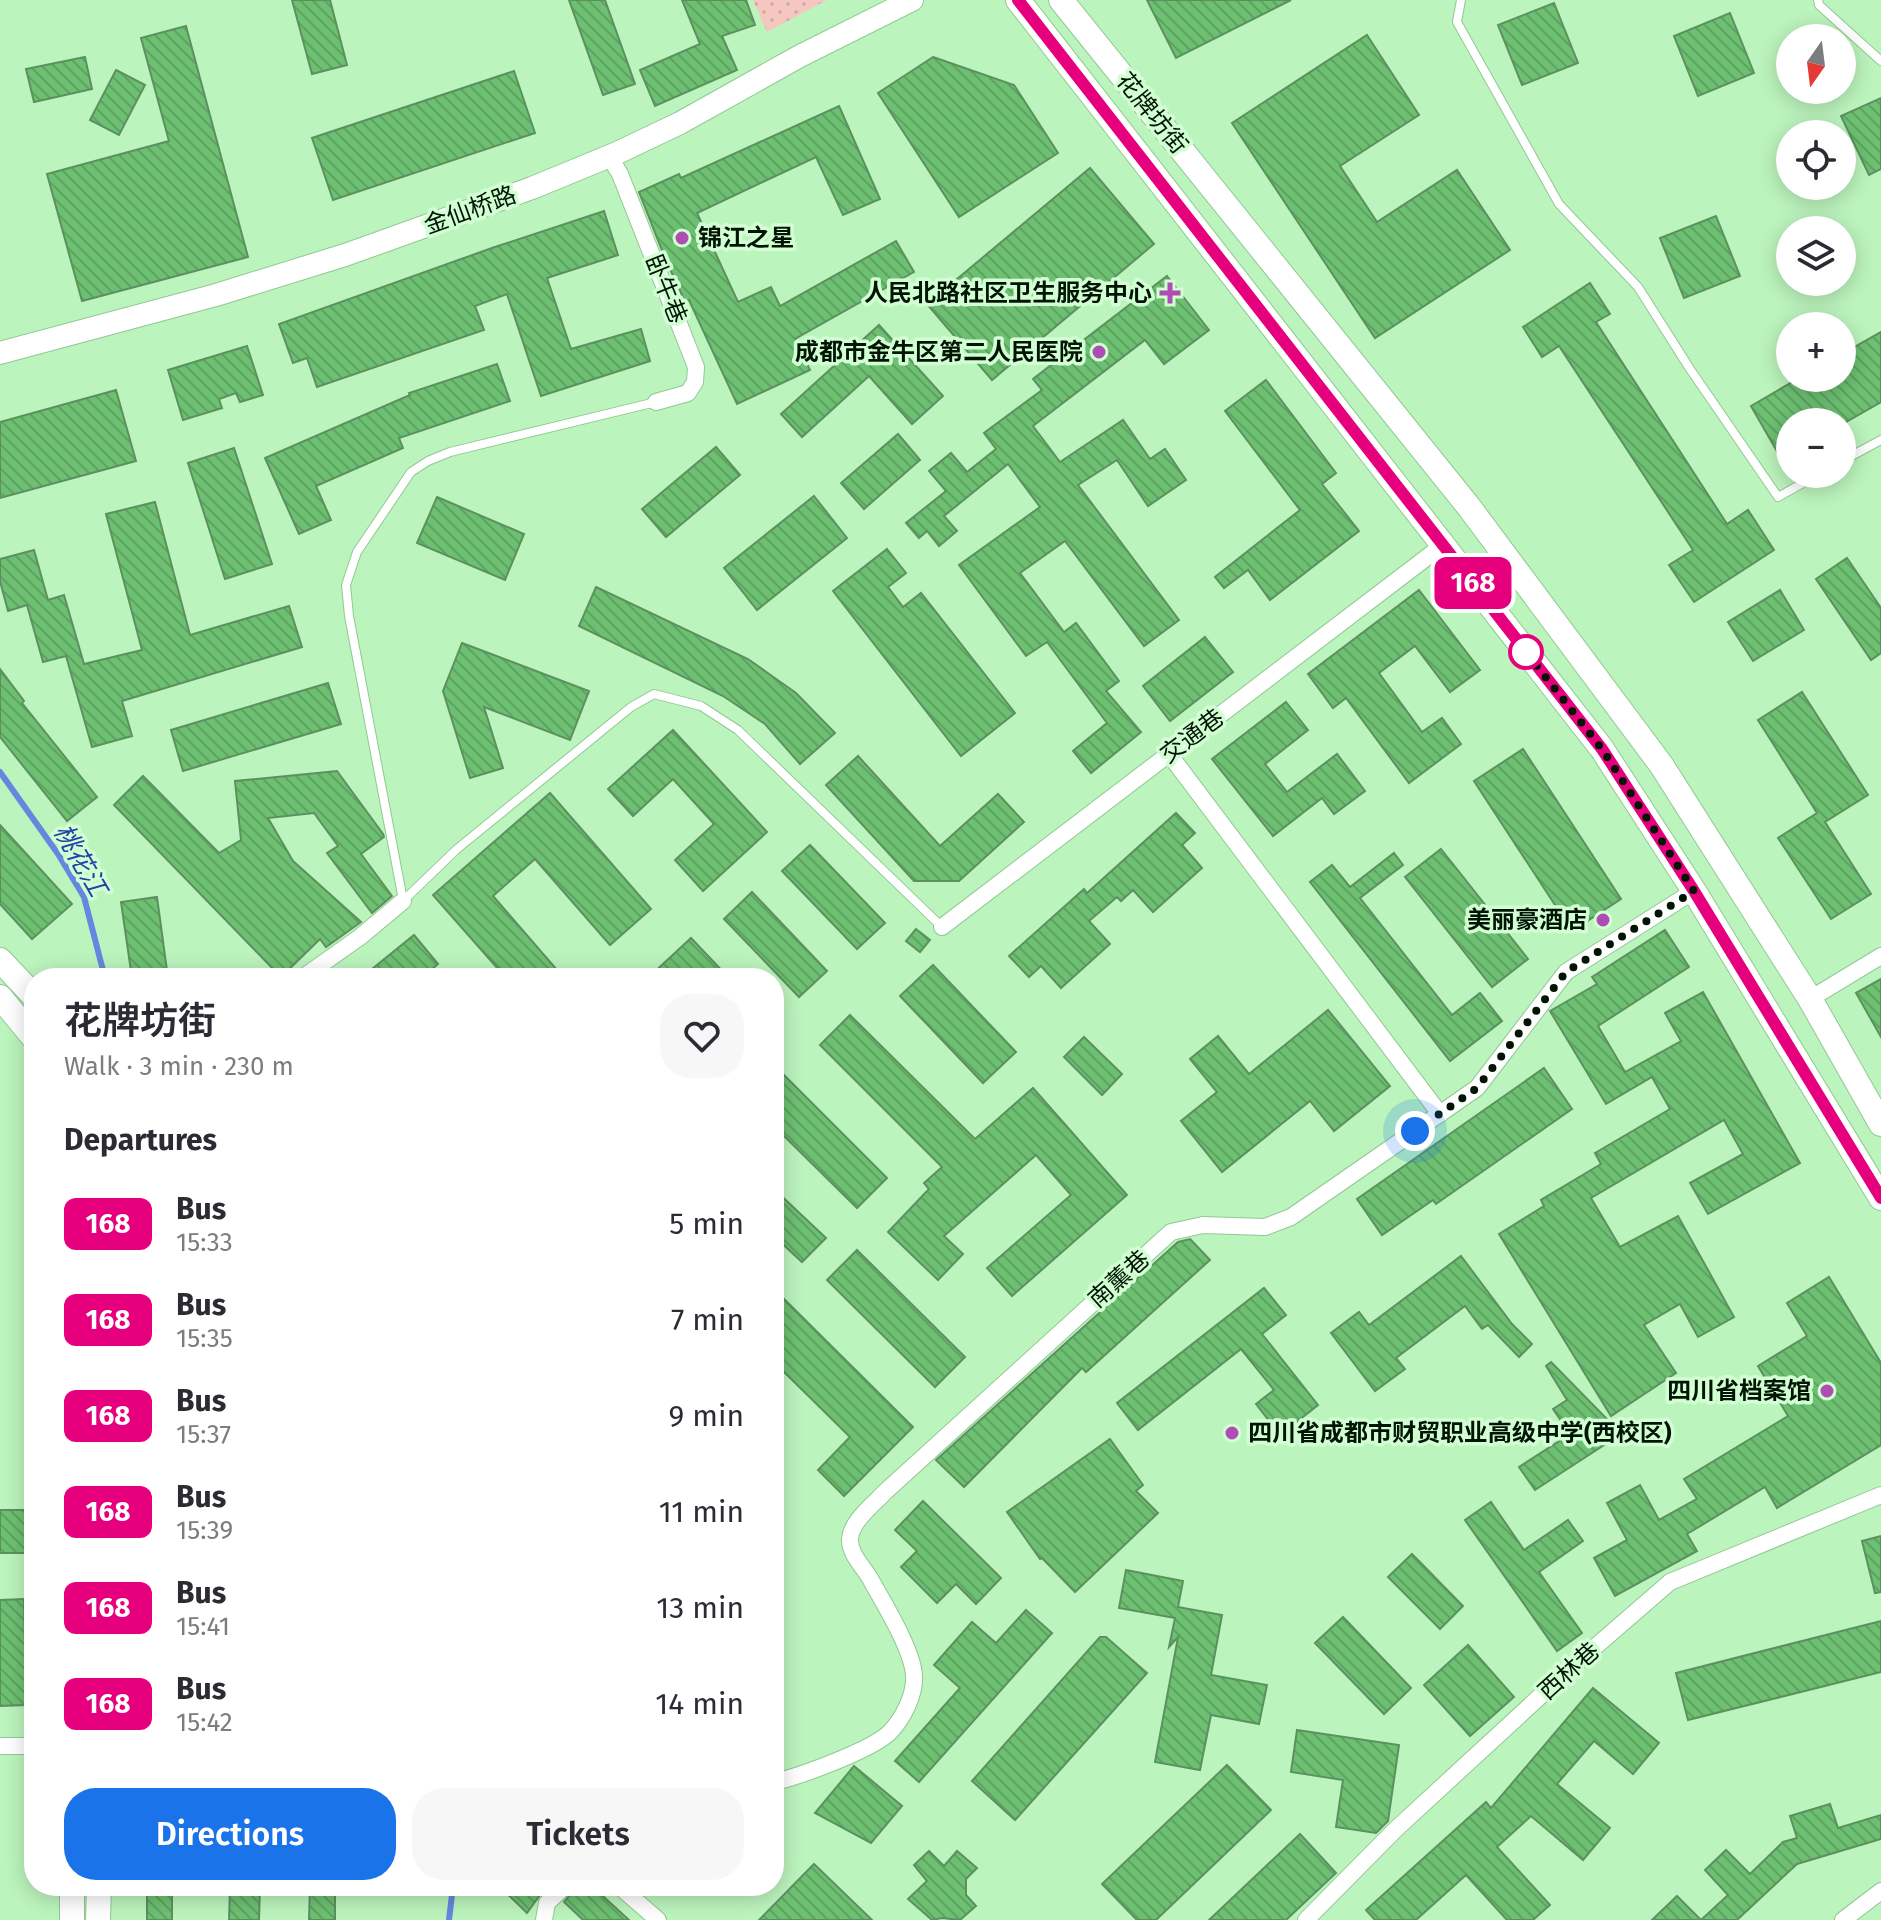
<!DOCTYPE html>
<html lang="en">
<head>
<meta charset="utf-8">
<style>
	body { margin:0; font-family:"Fira Sans","Noto Sans SC",sans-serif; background:#f7f7f7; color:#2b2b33; height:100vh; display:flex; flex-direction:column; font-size:30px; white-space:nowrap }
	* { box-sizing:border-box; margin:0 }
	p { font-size:26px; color:#7c7c81 }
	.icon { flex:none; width:44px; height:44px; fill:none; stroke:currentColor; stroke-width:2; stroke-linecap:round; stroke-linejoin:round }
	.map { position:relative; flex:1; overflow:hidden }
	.details { position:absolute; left:24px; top:968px; width:760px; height:928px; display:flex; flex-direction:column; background:#fff; border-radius:32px; box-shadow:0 4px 20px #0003 }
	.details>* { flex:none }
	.badge { padding:0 16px; border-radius:12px; font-size:28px; line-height:52px }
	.needle { width:52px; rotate:194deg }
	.tools { position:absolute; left:1776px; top:24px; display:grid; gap:16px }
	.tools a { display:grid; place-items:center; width:80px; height:80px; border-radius:50%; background:#fff; box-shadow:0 4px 20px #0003; font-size:40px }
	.you { position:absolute; width:40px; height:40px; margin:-20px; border:6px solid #fff; border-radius:50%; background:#1a73e8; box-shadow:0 0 0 12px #1a73e833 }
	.map>.badge { position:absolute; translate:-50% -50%; box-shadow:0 0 0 4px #fff }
	h2 { padding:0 40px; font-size:30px; line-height:72px }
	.round { display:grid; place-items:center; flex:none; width:84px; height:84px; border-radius:32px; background:#f7f7f7 }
	.overview { display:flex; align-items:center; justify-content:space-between; height:136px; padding:0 40px }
	h1 { font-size:38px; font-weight:600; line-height:60px }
	.primary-button { display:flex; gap:16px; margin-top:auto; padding:16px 40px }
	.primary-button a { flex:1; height:92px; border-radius:32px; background:#1a73e8; color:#fff; font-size:32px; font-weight:600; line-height:92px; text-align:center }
	.primary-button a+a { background:#f7f7f7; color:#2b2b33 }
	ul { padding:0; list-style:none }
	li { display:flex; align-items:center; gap:24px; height:96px; padding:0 40px }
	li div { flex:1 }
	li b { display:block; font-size:30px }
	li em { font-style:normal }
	li .badge { min-width:88px; font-weight:700; text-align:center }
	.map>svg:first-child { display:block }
	.park { fill:url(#park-dots) }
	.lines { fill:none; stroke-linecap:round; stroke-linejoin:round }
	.stream { stroke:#6488df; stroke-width:6 }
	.building { fill:url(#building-back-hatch); stroke:#5c915f; stroke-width:2 }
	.lane-casing { stroke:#91c893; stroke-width:10 }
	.street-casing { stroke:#91c893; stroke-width:18 }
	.secondary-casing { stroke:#91c893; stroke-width:24 }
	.primary-casing { stroke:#91c893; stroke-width:26 }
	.lane { stroke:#fff; stroke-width:8 }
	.street { stroke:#fff; stroke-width:16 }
	.secondary { stroke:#fff; stroke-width:22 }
	.primary { stroke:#fff; stroke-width:24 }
	.line-casing { stroke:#fff; stroke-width:18 }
	.line { stroke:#e6007e; stroke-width:12 }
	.walk { stroke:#021504; stroke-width:8; stroke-dasharray:0 14.4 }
	.poi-dot { fill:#af4db5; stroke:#d1fed2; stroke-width:3 }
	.stop-dot { fill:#fff; stroke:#e6007e; stroke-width:4 }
	.labels { text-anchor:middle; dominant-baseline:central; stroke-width:7; stroke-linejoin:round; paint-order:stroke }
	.street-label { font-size:24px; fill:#021504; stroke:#d1fed2 }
	.poi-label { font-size:24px; font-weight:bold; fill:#021504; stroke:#d1fed2; text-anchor:end }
	.water-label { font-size:26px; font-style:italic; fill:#2142a7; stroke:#d1fed2 }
</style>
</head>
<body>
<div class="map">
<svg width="1881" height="1920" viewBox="0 0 1881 1920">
	<defs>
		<pattern id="park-dots" width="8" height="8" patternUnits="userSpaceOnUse" patternTransform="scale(2)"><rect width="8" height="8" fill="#f6c6c1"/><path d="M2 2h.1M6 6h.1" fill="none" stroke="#d1a9a4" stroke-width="1.8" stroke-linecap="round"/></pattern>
		<pattern id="building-back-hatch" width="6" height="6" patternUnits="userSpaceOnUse" patternTransform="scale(2)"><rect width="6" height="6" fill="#6dc072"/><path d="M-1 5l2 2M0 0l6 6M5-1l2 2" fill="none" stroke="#5da461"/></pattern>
	</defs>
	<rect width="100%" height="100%" fill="#bcf4bd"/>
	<path class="park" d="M753,0H827L767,32Z"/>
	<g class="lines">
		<g class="stream">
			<path d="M0,772L58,854L84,897L105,978"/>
			<path d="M449,1920L453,1886"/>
		</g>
	</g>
	<g class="building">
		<path d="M292,0H330L347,65L312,74Z"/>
		<path d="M569,0H605L635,84L603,95Z"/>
		<path d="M682,0H746L755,25L722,36L737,70L655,106L640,70L700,44Z"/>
		<path d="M1147,0H1291L1176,58Z"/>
		<path d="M1554,3L1578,63L1522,85L1498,25Z"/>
		<path d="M1730,13L1754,73L1698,96L1674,36Z"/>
		<path d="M186,26L248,257L82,301L47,174L169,141L141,38Z"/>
		<path d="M1367,35L1419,115L1340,166L1377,222L1457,170L1510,250L1375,338L1232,123Z"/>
		<path d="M85,57L92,89L34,102L26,69Z"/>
		<path d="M933,57L1014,85L1058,153L959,217L878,93Z"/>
		<path d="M116,70L145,85L119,135L90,120Z"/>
		<path d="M514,71L535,133L333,200L312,138Z"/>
		<path d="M1881,98V169L1869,175L1841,116Z"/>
		<path d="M839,106L880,199L843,215L816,157L697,213L738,302L771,287L780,306L896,241L914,272L795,339L810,370L737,404L689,300L685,302L665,258L639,192L679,174L681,178Z"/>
		<path d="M1090,168L1154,244L992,380L927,304Z"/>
		<path d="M604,211L618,255L547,278L571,349L641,329L650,361L541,396L507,294L475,306L484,330L317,387L307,358L293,363L279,324L492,248Z"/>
		<path d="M1716,216L1740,276L1684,298L1660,238Z"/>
		<path d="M1167,276L1209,330L1164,364L1145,340L1033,426L1060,462L1123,420L1150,459L1165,449L1186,480L1148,506L1117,460L1078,485L1179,620L1144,646L1065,541L1020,573L1064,632L1076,623L1119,681L1106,691L1141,732L1091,773L1073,751L1107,723L1047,642L1026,656L959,565L1040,507L1008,464L944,516L957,531L939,546L927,531L919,538L906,523L946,491L929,471L951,453L967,472L996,449L984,433L1042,390L1033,379Z"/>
		<path d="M1590,283L1610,314L1596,322L1727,524L1748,510L1774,550L1694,602L1669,565L1693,550L1559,346L1542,357L1523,327Z"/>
		<path d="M879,325L943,396L912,424L869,376L802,437L781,414Z"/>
		<path d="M1881,332V402L1846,422H1790V474L1751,406L1799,378H1842V354Z"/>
		<path d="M247,346L263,395L240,402L236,393L219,399L222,408L183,420L168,370Z"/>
		<path d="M497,364L510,401L399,438L403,448L316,486L331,520L299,534L265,458L410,395L409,393Z"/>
		<path d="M1266,380L1336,473L1322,484L1359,531L1270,600L1248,570L1224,588L1215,577L1300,510L1225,411Z"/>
		<path d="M116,390L136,461L0,498V422Z"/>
		<path d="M898,434L920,460L864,509L841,483Z"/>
		<path d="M716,447L740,475L666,537L642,509Z"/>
		<path d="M234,448L272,564L225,579L188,463Z"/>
		<path d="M814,496L847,538L757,610L724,568Z"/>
		<path d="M437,497L524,534L505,580L417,543Z"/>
		<path d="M155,502L190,635L289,606L302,647L122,701L132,736L92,747L66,656L43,662L27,605L8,611L0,581V559L34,550L48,600L64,595L84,664L142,650L106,514Z"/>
		<path d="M887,549L906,573L888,587L903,607L921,593L1015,713L961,756L833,591Z"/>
		<path d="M1847,558L1881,608V653L1871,660L1816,579Z"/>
		<path d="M596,587L748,659L796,693L835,733L800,764L765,724L723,696L579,626Z"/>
		<path d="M1419,590L1480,670L1450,692L1415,646L1379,673L1422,732L1442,718L1461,744L1409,783L1346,698L1333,708L1308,674Z"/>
		<path d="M1780,590L1804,630L1753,661L1728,622Z"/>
		<path d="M1205,637L1233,672L1170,721L1143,686Z"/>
		<path d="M462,643L589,691L570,740L484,707L503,768L470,778L443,691Z"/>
		<path d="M0,669L24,701L22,703L97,797L67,821L0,737Z"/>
		<path d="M328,683L341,724L183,771L171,730Z"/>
		<path d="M1802,692L1868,795L1825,822L1871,894L1831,919L1778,838L1817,813L1758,720Z"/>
		<path d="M1286,702L1308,730L1265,764L1287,792L1337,754L1365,791L1334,814L1322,798L1273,836L1212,759Z"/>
		<path d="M673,730L767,832L703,891L675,860L714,824L673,779L633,816L608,789Z"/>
		<path d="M1523,749L1621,899L1572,931L1474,781Z"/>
		<path d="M858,756L940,846L998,794L1024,822L959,881H914L826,785Z"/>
		<path d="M337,771L383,834L384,837L361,854L392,896L372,913L327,853L338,846L314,813L268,818L293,861L361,922L326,947L320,939L281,977L114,805L143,776L219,853L241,840L235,781Z"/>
		<path d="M550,793L651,909L610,945L535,859L493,896L564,978H506L433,895Z"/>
		<path d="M1176,813L1195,833L1182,845L1202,868L1153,912L1133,890L1121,901L1117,897L1089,921L1110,944L1061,988L1041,966L1029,977L1009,956L1084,889L1087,893Z"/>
		<path d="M0,825L72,904L32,939L0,904Z"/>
		<path d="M810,845L885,923L857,949L782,871Z"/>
		<path d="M1441,849L1528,959L1492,987L1405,877Z"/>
		<path d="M1394,853L1403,865L1360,898L1452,1015L1480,993L1502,1021L1450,1061L1310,882L1332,865L1350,887Z"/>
		<path d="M752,892L827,971L799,997L724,919Z"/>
		<path d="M157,897L168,978H132L121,902Z"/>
		<path d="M916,929L930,940L920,952L906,941Z"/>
		<path d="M1665,930L1689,967L1598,1026L1625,1072L1681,1041L1665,1013L1703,992L1800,1163L1708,1214L1690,1183L1743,1154L1724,1120L1591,1198L1620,1247L1678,1216L1734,1317L1698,1337L1680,1304L1644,1325L1676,1373L1611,1416L1499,1234L1544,1206L1541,1200L1601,1164L1595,1153L1670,1109L1652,1077L1606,1104L1550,1011L1597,984L1592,977Z"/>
		<path d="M414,935L438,964L422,978H361Z"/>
		<path d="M691,938L729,978H648Z"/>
		<path d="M933,965L1016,1052L983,1083L900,996Z"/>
		<path d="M1881,979V1037L1856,993Z"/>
		<path d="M1328,1010L1390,1086L1334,1131L1310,1101L1222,1172L1181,1121L1217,1092L1190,1059L1218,1036L1249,1074Z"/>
		<path d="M850,1015L975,1139L1033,1088L1127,1195L1012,1296L987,1268L1071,1195L1036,1155L944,1236L963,1254L938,1280L888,1232L929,1189L924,1183L942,1167L820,1045Z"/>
		<path d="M1084,1037L1122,1074L1102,1095L1064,1057Z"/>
		<path d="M774,1065L887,1178L857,1208L774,1126Z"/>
		<path d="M1544,1068L1572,1109L1436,1204L1433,1200L1382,1235L1357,1199Z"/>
		<path d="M774,1189L826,1238L802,1262L774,1236Z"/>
		<path d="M1190,1239L1210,1260L1086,1372L1082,1368L964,1487L936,1460L1178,1242Z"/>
		<path d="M857,1250L965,1357L935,1387L827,1280Z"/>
		<path d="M1461,1256L1512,1324L1532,1344L1519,1357L1488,1325L1482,1329L1465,1306L1396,1358L1405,1369L1375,1391L1331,1333L1359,1312L1369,1325Z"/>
		<path d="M1829,1277L1881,1363V1445L1777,1508L1765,1487L1687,1534L1697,1551L1615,1596L1594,1558L1627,1540L1607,1503L1640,1485L1659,1520L1697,1499L1684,1479L1788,1416L1758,1366L1807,1336L1787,1303Z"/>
		<path d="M1264,1288L1286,1315L1262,1334L1318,1405L1280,1435L1256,1404L1274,1390L1241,1349L1138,1430L1117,1403Z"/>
		<path d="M774,1289L913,1427L844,1496L818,1470L850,1437L774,1362Z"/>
		<path d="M1551,1362L1607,1419L1604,1421L1615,1438L1535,1490L1519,1467L1570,1434L1553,1409L1567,1400L1546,1366Z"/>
		<path d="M1110,1439L1143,1485L1136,1491L1158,1513L1075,1592L1042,1558L1040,1559L1007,1512Z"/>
		<path d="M923,1501L1001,1578L976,1604L956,1584L937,1603L901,1567L917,1551L895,1530Z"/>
		<path d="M1491,1502L1524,1550L1568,1520L1583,1541L1539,1572L1582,1633L1557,1651L1465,1520Z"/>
		<path d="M0,1510H30L31,1553H0Z"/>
		<path d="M1881,1536V1592L1875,1593L1862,1541Z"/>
		<path d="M1412,1554L1463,1606L1440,1629L1388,1577Z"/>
		<path d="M1126,1570L1183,1581L1178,1607L1222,1615L1211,1675L1267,1685L1259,1724L1211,1715L1200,1770L1155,1762L1178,1637L1169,1647L1175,1618L1119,1608Z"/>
		<path d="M24,1599L26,1705L0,1706V1600Z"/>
		<path d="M1026,1610L1052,1633L919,1782L895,1761L960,1688L934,1665L972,1622L996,1643Z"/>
		<path d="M1343,1617L1411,1688L1384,1714L1315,1643Z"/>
		<path d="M1881,1621V1672L1688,1720L1676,1673Z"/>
		<path d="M1100,1637H1106L1147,1673L1015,1820L972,1781Z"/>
		<path d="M1468,1645L1514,1697L1470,1736L1424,1685Z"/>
		<path d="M1593,1688L1659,1743L1633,1774L1594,1741L1557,1784L1610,1828L1583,1860L1531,1816L1497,1847L1550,1905L1533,1920H1507L1466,1875L1416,1920H1375L1366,1910L1486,1802L1491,1808Z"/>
		<path d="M1297,1730L1399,1745L1388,1821L1376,1833L1336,1827L1343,1780L1291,1772Z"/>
		<path d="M1227,1765L1271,1810L1156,1920H1137L1102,1884Z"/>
		<path d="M854,1766L902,1806L871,1843L815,1813Z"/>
		<path d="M1830,1804L1838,1828L1881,1815V1839L1797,1864L1737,1920H1701L1728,1895L1705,1870L1726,1850L1750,1874L1783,1842L1797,1838L1790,1816Z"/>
		<path d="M1300,1834L1336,1873L1286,1920H1209Z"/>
		<path d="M929,1851L944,1866L957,1851L977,1868L966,1879V1895L976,1906L960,1920L942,1918L932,1920L908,1899L927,1881L914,1865Z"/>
		<path d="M814,1864L872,1920H759Z"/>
		<rect x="147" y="1886" width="25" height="34"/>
		<path d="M230,1886H260L259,1920H229Z"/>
		<path d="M310,1886H335V1920H309Z"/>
		<path d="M499,1886H530L540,1895L527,1913Z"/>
		<path d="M577,1886H592L629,1920H583L564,1902Z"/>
		<path d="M1677,1896L1701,1920H1652Z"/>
	</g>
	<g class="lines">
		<g class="lane-casing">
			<g id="lane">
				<path d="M1461,0L1457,22L1559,204L1638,287L1690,369L1778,497L1819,474"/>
				<path d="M1818,0L1819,5L1881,61"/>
				<path d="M1842,461L1881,440"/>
				<path d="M403,900L349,616L346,585L357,552L411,472L428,461L450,452L656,402"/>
				<path d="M403,901L457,849L631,707L654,694L701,706L738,730L942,927"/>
			</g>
		</g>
		<g class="street-casing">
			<g id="street">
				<path d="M609,156L620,174L696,367L695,382L688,393L656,402"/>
				<path d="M1169,754L1440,1114"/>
				<path d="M942,927L1443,545"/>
				<path d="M302,978L360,937L403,901"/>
				<path d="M1810,999L1881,956"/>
				<path d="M0,1746H34"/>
				<path d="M774,1782C798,1777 875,1749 891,1731C903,1718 915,1695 914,1676C913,1651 885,1605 872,1582C866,1569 849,1555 850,1539C851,1521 874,1504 886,1491L1171,1232L1203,1225L1265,1227L1291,1217L1477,1088L1566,972L1694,891"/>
				<path d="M619,1886L658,1920"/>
				<path d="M544,1920L547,1903L565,1886"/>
				<path d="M1306,1920L1396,1829L1572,1667L1670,1582L1881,1495"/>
				<path d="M1843,1920L1881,1891"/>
			</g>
		</g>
		<g class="secondary-casing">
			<path id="secondary" d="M0,353L216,295L345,255L532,188L617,153L680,123L800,56L912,0"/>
		</g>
		<g class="primary-casing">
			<g id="primary">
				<path d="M1018,0L1602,749L1694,891L1881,1198"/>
				<path d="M1061,0L1469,507L1662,766L1810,999L1881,1124"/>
				<path d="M0,960L34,996"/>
				<path d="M0,997L34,1038"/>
				<path d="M72,1920V1886"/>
				<path d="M98,1920L99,1886"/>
			</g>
		</g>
		<use href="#lane" class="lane"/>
		<use href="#street" class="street"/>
		<use href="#secondary" class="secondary"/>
		<use href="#primary" class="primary"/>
	</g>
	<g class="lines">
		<g class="line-casing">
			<path id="line" d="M1018,0L1602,749L1694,891L1881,1198"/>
		</g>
		<use href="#line" class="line"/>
		<path class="walk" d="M1415,1131L1477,1088L1566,972L1694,891L1602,749L1526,652"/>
	</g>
	<g class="poi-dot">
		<circle cx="682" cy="238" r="8"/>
		<path d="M1166 281h8v8h8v8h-8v8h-8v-8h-8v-8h8z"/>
		<circle cx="1099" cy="352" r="8"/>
		<circle cx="1603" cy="920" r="8"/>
		<circle cx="1827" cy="1391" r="8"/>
		<circle cx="1232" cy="1433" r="8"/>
	</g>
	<circle class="stop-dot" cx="1526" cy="652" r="16"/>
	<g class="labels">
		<g class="street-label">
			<text transform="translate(1152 113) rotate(51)">花牌坊街</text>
			<text transform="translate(470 210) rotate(-20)">金仙桥路</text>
			<text transform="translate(666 289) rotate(68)">卧牛巷</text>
			<text transform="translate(1192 736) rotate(-37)">交通巷</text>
			<text transform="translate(1119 1279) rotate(-42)">南薰巷</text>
			<text transform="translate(1569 1671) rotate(-42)">西林巷</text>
		</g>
		<g class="poi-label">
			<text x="698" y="238" text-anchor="start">锦江之星</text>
			<text x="1152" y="293">人民北路社区卫生服务中心</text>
			<text x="1083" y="352">成都市金牛区第二人民医院</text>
			<text x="1587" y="920">美丽豪酒店</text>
			<text x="1811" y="1391">四川省档案馆</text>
			<text x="1248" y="1433" text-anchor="start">四川省成都市财贸职业高级中学(西校区)</text>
		</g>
		<g class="water-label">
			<text transform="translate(80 860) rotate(60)">桃花江</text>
		</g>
	</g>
</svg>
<div class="tools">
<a><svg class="needle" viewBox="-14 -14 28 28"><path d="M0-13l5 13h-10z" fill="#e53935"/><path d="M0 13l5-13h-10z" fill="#7c7c81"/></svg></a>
<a><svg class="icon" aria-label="locate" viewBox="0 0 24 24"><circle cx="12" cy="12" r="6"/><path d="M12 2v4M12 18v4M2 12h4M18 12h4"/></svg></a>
<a><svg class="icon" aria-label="layers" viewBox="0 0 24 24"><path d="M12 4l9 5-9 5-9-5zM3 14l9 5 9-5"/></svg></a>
<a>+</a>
<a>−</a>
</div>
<div class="you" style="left:1415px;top:1131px"></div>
<b class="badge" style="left:1473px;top:583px;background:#e6007e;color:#fff">168</b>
<section class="details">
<div class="overview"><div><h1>花牌坊街</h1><p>Walk · 3 min · 230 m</p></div><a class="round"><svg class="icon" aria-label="heart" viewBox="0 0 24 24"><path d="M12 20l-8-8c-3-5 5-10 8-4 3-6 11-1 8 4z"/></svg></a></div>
<h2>Departures</h2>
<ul>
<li><span class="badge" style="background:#e6007e;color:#fff">168</span><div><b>Bus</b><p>15:33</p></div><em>5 min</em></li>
<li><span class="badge" style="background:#e6007e;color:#fff">168</span><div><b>Bus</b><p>15:35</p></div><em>7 min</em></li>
<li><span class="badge" style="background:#e6007e;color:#fff">168</span><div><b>Bus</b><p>15:37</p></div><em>9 min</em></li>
<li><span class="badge" style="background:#e6007e;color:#fff">168</span><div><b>Bus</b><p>15:39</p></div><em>11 min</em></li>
<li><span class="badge" style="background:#e6007e;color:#fff">168</span><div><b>Bus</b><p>15:41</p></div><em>13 min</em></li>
<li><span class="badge" style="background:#e6007e;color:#fff">168</span><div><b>Bus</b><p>15:42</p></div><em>14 min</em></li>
</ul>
<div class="primary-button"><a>Directions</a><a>Tickets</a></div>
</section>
</div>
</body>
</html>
